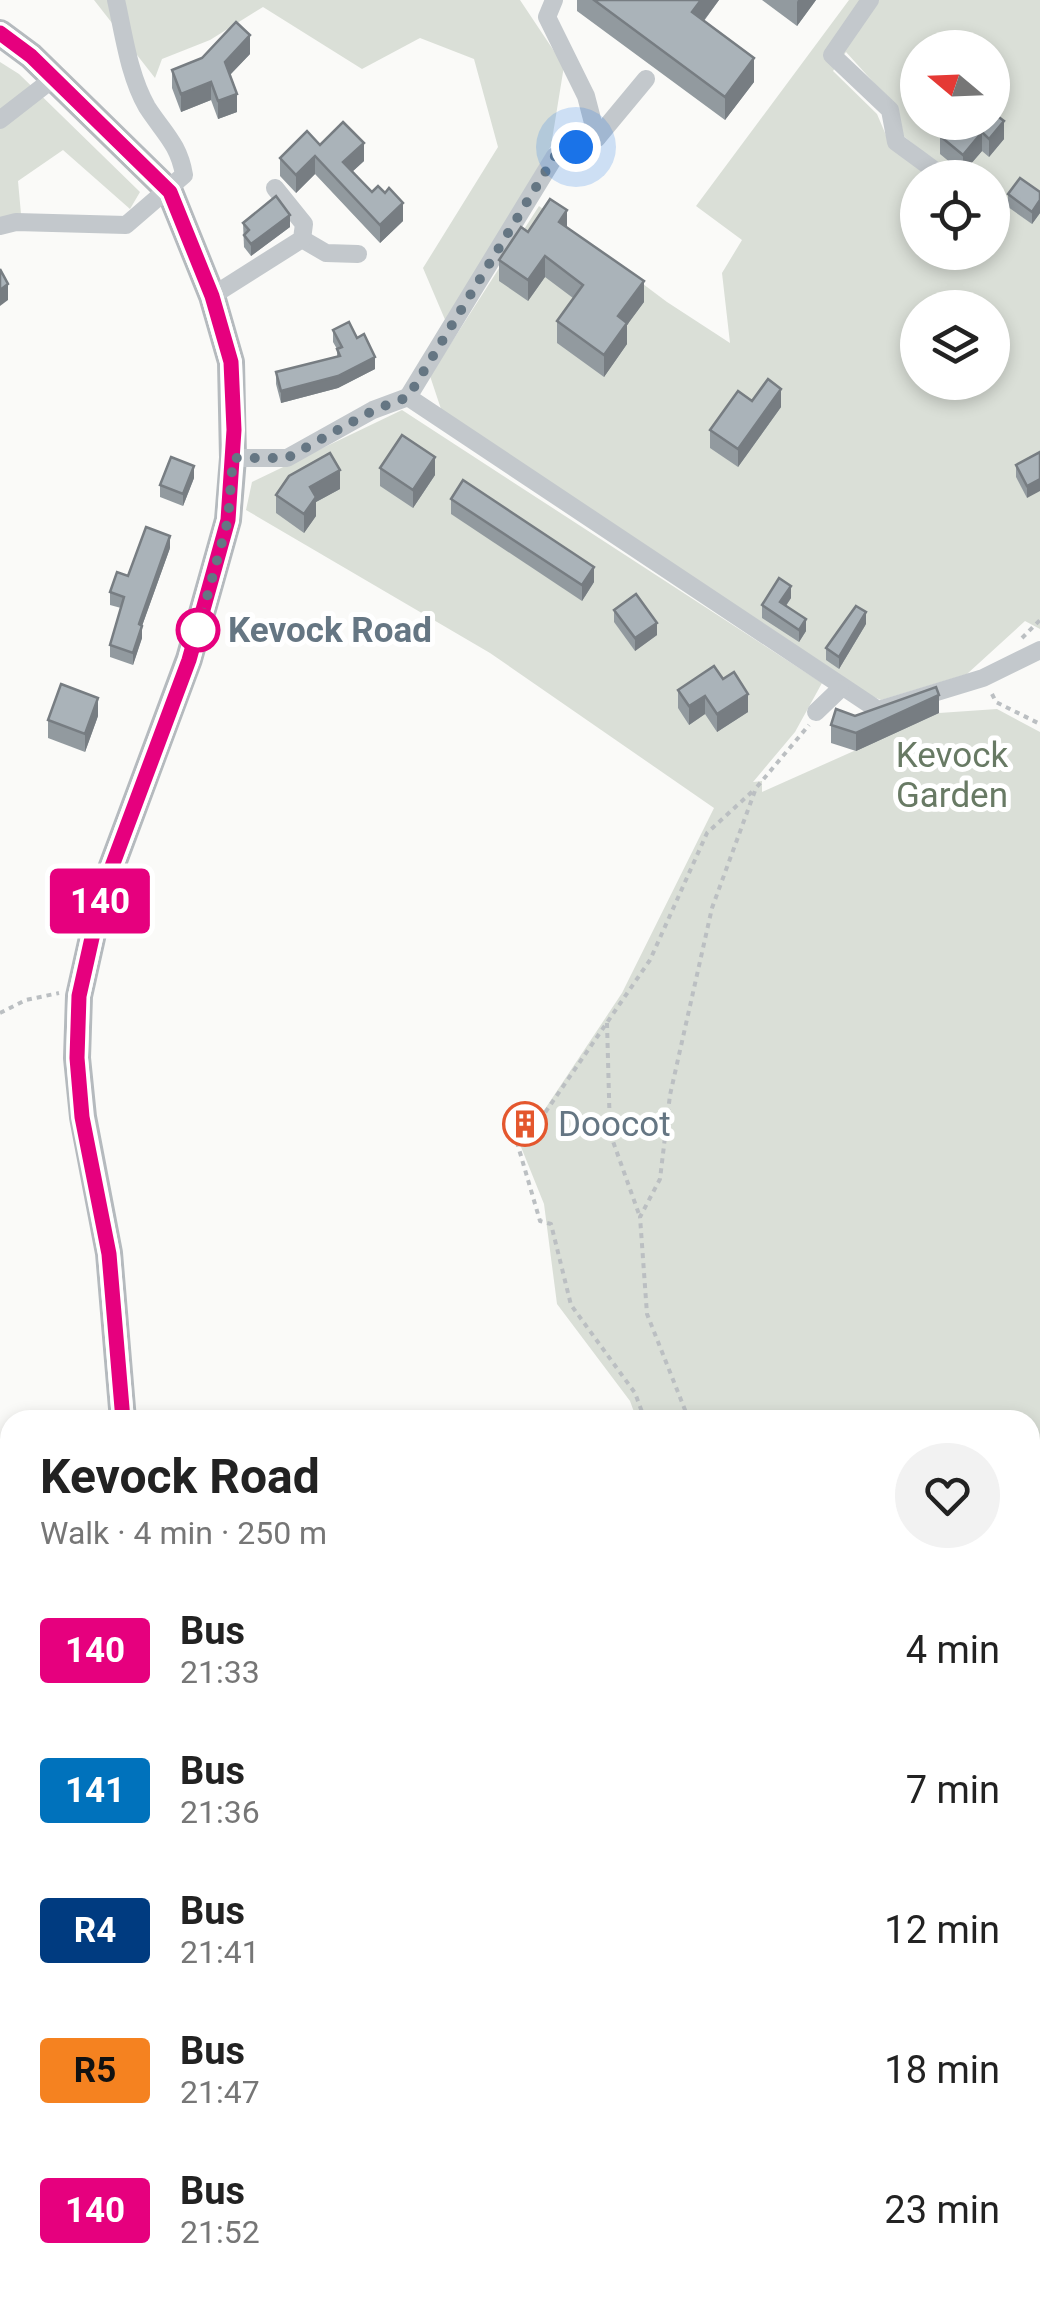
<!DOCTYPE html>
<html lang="en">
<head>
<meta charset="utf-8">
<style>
	body { margin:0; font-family:Roboto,sans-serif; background:#f2f2f2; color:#222; height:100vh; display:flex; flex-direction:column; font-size:38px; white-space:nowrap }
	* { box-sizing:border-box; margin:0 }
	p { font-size:32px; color:#767676 }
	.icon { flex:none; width:55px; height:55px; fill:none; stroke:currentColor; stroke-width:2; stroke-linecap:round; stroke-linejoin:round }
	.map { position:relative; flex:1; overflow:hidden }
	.side { position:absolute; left:0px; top:1410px; width:1040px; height:892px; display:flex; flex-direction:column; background:#fff; border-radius:30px 30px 0 0; box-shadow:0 5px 15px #0003 }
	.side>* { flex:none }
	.badge { padding:0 20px; border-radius:8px; font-size:35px; line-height:65px }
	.needle { width:65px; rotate:289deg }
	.controls { position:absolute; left:900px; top:30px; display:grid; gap:20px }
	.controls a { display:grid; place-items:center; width:110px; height:110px; border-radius:50%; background:#fff; box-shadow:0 5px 15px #0003; font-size:50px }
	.you { position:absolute; width:50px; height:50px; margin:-25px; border:8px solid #fff; border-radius:50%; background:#1a73e8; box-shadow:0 0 0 15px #1a73e833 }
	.map>.badge { position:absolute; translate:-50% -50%; box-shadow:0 0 0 5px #fff }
	.round { display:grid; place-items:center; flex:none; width:105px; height:105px; border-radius:52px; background:#f2f2f2 }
	.summary { display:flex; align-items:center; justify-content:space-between; height:170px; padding:0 40px }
	h1 { font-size:48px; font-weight:700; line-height:75px }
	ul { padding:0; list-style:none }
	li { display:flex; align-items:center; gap:30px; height:140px; padding:0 40px }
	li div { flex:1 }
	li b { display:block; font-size:38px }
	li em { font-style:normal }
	li .badge { min-width:110px; font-weight:700; text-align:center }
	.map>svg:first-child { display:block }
	.green { fill:#dadfd7; fill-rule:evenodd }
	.water { fill:#bbc7cb }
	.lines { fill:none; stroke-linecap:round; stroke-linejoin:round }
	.major-casing { stroke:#b5babe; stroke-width:28 }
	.path { stroke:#bbbfc2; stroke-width:4; stroke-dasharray:5 5; stroke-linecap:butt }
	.minor { stroke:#c3c8cc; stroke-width:18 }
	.major { stroke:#fff; stroke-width:22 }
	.wall { fill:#929a9f }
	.shaded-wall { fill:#777d82 }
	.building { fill:#aab3b9; stroke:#777d82; stroke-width:2.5 }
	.line-casing { stroke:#fff; stroke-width:22 }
	.line { stroke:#e6007e; stroke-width:15 }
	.walk { stroke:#657683; stroke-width:10; stroke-dasharray:0 18 }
	.stop-dot { fill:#fff; stroke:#e6007e; stroke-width:5 }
	.labels { text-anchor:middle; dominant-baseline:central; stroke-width:10; stroke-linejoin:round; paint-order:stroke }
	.stop-label { font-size:35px; font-weight:bold; fill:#657683; stroke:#fff; text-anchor:start }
	.park-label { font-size:35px; fill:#687a64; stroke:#fff }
	.poi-label { font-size:35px; fill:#657683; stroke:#fff; text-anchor:start }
</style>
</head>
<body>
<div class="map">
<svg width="1040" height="2302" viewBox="0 0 1040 2302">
	<rect width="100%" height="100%" fill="#fafaf8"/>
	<g class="green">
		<path d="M94,0H520L564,66L551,146L446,322L423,268L498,147L474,59L420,38L362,69L263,7L210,40L162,59L155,78Z"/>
		<path d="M849,0H1040V629L1025,621L967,674L881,700L857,690L441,409L430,376L539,206L667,302L730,343L722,273L742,240L696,206ZM918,48H992V122H918ZM846,52L894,105L902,135L955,177L992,178L993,208L998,213L993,219L992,252H918V178L934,177L891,147L877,114L833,71ZM918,308H992V382H918Z"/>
		<path d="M0,62L19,74L140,192L130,209L63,150L18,181L22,225L0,233Z"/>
		<path d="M402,410L822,683L795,732L753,782L762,781V792L939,713L997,709L1040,732V2302H820L816,2293L1030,2292V1420H637L630,1401L557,1304L544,1204L515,1132V1119L525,1113L537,1121L622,993L714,808L490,653L246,510L252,482Z"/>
	</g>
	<path class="water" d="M1030,2113L1040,2117V2232L1030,2227Z"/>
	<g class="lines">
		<g class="major-casing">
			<g id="major">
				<path d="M0,33L31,56L170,192L212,296L231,362L233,458L228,520L189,659L102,893L79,996L77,1058L83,1117L109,1253L123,1420"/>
				<path d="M412,2292L414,2302"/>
			</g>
		</g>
		<g class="path">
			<path d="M1022,638L1040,620"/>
			<path d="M992,694L996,702L1040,724"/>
			<path d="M0,1013L26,1000L59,993"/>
			<path d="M607,1023L610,1133L640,1217"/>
			<path d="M645,1420L635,1393L571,1305L551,1224L540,1221L516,1139L529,1136L650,960L707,833L755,789"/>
			<path d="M689,1420L647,1314L640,1217L660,1179L670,1095L712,908L756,788L809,725"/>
			<path d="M1030,1527L1040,1524"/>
			<path d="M1030,2097L1040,2107"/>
			<path d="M844,2292L847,2302"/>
			<path d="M955,2292L959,2302"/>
		</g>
		<g class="minor">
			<path d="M554,0L547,17L586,96L597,138"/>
			<path d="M870,0L832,55L890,110L896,142L945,178"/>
			<path d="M0,120L54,78"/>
			<path d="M0,226L16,222L126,225L184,175C179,144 163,132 147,107C129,76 124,35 116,0"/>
			<path d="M302,239L326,253L358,254"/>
			<path d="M212,296L302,239L304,224L275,188"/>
			<path d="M408,397L555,156L597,138L646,79"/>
			<path d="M233,458H287L373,410L408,397L878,710L983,678L1040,650"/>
			<path d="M816,712L840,689"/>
		</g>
		<use href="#major" class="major"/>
	</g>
	<g class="wall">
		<path d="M577,0H719L704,21L754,82L725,120L577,11Z"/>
		<path d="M762,0H816L797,26Z"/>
		<path d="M250,54L230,75L237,112L218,119L211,100L181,112L172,88V70Z"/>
		<path d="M950,122L1004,139L989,157L982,151L963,173L940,154V136Z"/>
		<path d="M320,145L364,161L352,172L403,221L380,243L315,174L296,193L280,176V158Z"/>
		<path d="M1040,192V213L1032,224L1008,207V194Z"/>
		<path d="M243,223L290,227L251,256L244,247Z"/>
		<path d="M567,227L644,302L627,325V344L604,377L557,343V321L573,298L545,277L528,301L499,281V260L528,232Z"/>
		<path d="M333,330L375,369L338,388L281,403L276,384V372L337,356V349L333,342Z"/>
		<path d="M752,401L781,407L738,467L710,448V430Z"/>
		<path d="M1040,452L1027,498L1016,477V465Z"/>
		<path d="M380,468L435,475L413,508L380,486Z"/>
		<path d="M194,478L183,506L160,497V485Z"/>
		<path d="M340,489L316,502V516L304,533L276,513V495Z"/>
		<path d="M451,499L594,582L582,601L451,514Z"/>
		<path d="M170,548L142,626V638L133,665L110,657V645L121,608L110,605V592L128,576Z"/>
		<path d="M791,598L786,606L806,631L799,642L762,618V605Z"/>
		<path d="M614,610L657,635L635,651L614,622Z"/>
		<path d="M866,624L839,669L826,660V648Z"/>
		<path d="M723,679L748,712L717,732L705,714L689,725L678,708V690Z"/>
		<path d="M939,713L856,751L831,743V725L855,716Z"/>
		<path d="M98,716L85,752L48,738V720Z"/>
	</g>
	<g class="shaded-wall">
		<path d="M701,0H719L692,36V12Z"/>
		<path d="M798,0H816L797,26V2Z"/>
		<path d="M250,35V54L225,80V62Z"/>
		<path d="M754,58V82L725,120V97Z"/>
		<path d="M211,82V100L181,112V94Z"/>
		<path d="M237,94V112L218,119V101Z"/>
		<path d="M1004,121V139L989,157V139Z"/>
		<path d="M982,132V151L963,173V155Z"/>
		<path d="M364,143V161L343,180V162Z"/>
		<path d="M315,156V174L296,193V175Z"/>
		<path d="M1040,200V213L1032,224V212Z"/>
		<path d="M403,203V221L380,243V225Z"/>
		<path d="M567,210V231L559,222Z"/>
		<path d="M290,215V227L251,256V244Z"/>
		<path d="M545,256V277L528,301V280Z"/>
		<path d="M644,281V302L627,325V344L604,377V355L618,316Z"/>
		<path d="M8,284V300L0,306V290Z"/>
		<path d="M375,357V369L338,388L281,403V391Z"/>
		<path d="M781,389V407L738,467V449Z"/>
		<path d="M435,457V475L413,508V490Z"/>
		<path d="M194,466V478L183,506V494Z"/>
		<path d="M340,470V489L316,502V516L304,533V514L310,487Z"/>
		<path d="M1040,479V491L1027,498V486Z"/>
		<path d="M170,536V548L142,626V638L133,665V653L139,624Z"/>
		<path d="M594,567V582L582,601V585Z"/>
		<path d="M791,586V598L780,614V602Z"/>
		<path d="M866,612V624L839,669V657Z"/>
		<path d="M806,619V631L799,642V630Z"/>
		<path d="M657,623V635L635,651V638Z"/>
		<path d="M748,694V712L717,732V714Z"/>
		<path d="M939,695V713L856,751V733Z"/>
		<path d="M705,696V714L689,725V706Z"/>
		<path d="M98,698V716L85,752V734Z"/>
		<path d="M532,1120V1126L522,1132V1126Z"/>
	</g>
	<g class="building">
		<path d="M594,0H701L692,12L754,58L725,97Z"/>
		<path d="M236,22L250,35L225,62L237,94L218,101L211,82L181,94L172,70L202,58Z"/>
		<path d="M992,112L1004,121L989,139L982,132L963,155L940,136L950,122H992Z"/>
		<path d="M343,122L364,143L343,162L372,192L378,186L385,193L389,188L403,203L380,225L315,156L296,175L280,158L307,131L320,145Z"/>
		<path d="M1020,178L1040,192V200L1032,212L1008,194Z"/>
		<path d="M276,196L290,215L251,244L244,235L249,230L243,223Z"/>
		<path d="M550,199L567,210L559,222L644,281L618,316L627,323L604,355L557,321L583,285L545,256L528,280L499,260L521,227L528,232Z"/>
		<path d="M0,269L8,284L0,290Z"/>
		<path d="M349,322L357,338L364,334L375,357L338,376L281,391L276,372L340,356L337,349L342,347L333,330Z"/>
		<path d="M768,379L781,389L738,449L710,430L738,391L752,401Z"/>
		<path d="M402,435L435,457L413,490L380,468Z"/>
		<path d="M1040,452V479L1027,486L1016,465Z"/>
		<path d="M330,453L340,470L310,487L316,497L304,514L276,495L289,476Z"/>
		<path d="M171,457L194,466L183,494L160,485Z"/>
		<path d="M463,480L594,567L582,585L451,499Z"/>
		<path d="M146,527L170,536L139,624L142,626L133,653L110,645L124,597L110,592L117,572L128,576Z"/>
		<path d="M779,578L791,586L780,602L806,619L799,630L762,605Z"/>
		<path d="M636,594L657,623L635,638L614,610Z"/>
		<path d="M856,606L866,612L839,657L826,648Z"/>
		<path d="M714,666L723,679L734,672L748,694L717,714L705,696L689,706L678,690Z"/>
		<path d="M61,684L98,698L85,734L48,720Z"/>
		<path d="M936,687L939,695L856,733L831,725L836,709L855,716Z"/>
		<path d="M526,1111L532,1120L522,1126L517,1116Z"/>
	</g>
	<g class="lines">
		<g class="line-casing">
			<path id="line" d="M0,33L31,56L170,192L212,296L231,362L234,430L228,520L189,660L102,893L79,996L77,1058L82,1117L109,1254L123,1420"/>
		</g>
		<use href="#line" class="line"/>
		<path class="walk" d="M198,630L228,520L233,458H287L374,410L408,397L555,156L576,147"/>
	</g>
	<defs>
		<g id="building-ring" transform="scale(2.25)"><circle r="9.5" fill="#fff" stroke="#e4572e" stroke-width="1.5"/><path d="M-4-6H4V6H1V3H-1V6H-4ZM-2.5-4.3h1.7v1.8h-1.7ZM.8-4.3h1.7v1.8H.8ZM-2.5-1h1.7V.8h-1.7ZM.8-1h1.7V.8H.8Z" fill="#e4572e"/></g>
	</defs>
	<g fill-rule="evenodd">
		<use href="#building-ring" x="525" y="1124"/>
	</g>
	<circle class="stop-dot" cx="198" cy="630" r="20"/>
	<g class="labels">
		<g class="stop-label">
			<text x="228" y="630">Kevock Road</text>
		</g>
		<g class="park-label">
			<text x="952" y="755">Kevock<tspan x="952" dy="40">Garden</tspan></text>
		</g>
		<g class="poi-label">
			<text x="558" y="1124">Doocot</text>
		</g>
	</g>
</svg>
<div class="controls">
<a><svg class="needle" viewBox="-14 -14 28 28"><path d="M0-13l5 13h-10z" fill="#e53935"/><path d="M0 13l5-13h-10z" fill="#767676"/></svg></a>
<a><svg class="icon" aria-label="locate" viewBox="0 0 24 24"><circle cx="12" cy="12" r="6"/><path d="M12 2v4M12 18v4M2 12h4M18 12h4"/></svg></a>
<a><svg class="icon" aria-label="layers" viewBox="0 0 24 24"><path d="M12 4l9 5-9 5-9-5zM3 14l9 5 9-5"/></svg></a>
</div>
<div class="you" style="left:576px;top:147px"></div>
<b class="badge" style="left:100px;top:901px;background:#e6007e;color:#fff">140</b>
<section class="side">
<div class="summary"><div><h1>Kevock Road</h1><p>Walk · 4 min · 250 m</p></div><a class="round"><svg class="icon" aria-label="heart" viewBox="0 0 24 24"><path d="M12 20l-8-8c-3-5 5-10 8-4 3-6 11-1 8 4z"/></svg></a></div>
<ul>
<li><span class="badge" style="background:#e6007e;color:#fff">140</span><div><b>Bus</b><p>21:33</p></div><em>4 min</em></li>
<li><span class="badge" style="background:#0072bc;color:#fff">141</span><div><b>Bus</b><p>21:36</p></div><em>7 min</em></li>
<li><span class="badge" style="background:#003b80;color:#fff">R4</span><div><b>Bus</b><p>21:41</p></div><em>12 min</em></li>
<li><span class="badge" style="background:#f58220;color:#111">R5</span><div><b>Bus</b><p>21:47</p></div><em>18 min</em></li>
<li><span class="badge" style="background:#e6007e;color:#fff">140</span><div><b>Bus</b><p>21:52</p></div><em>23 min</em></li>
</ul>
</section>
</div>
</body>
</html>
